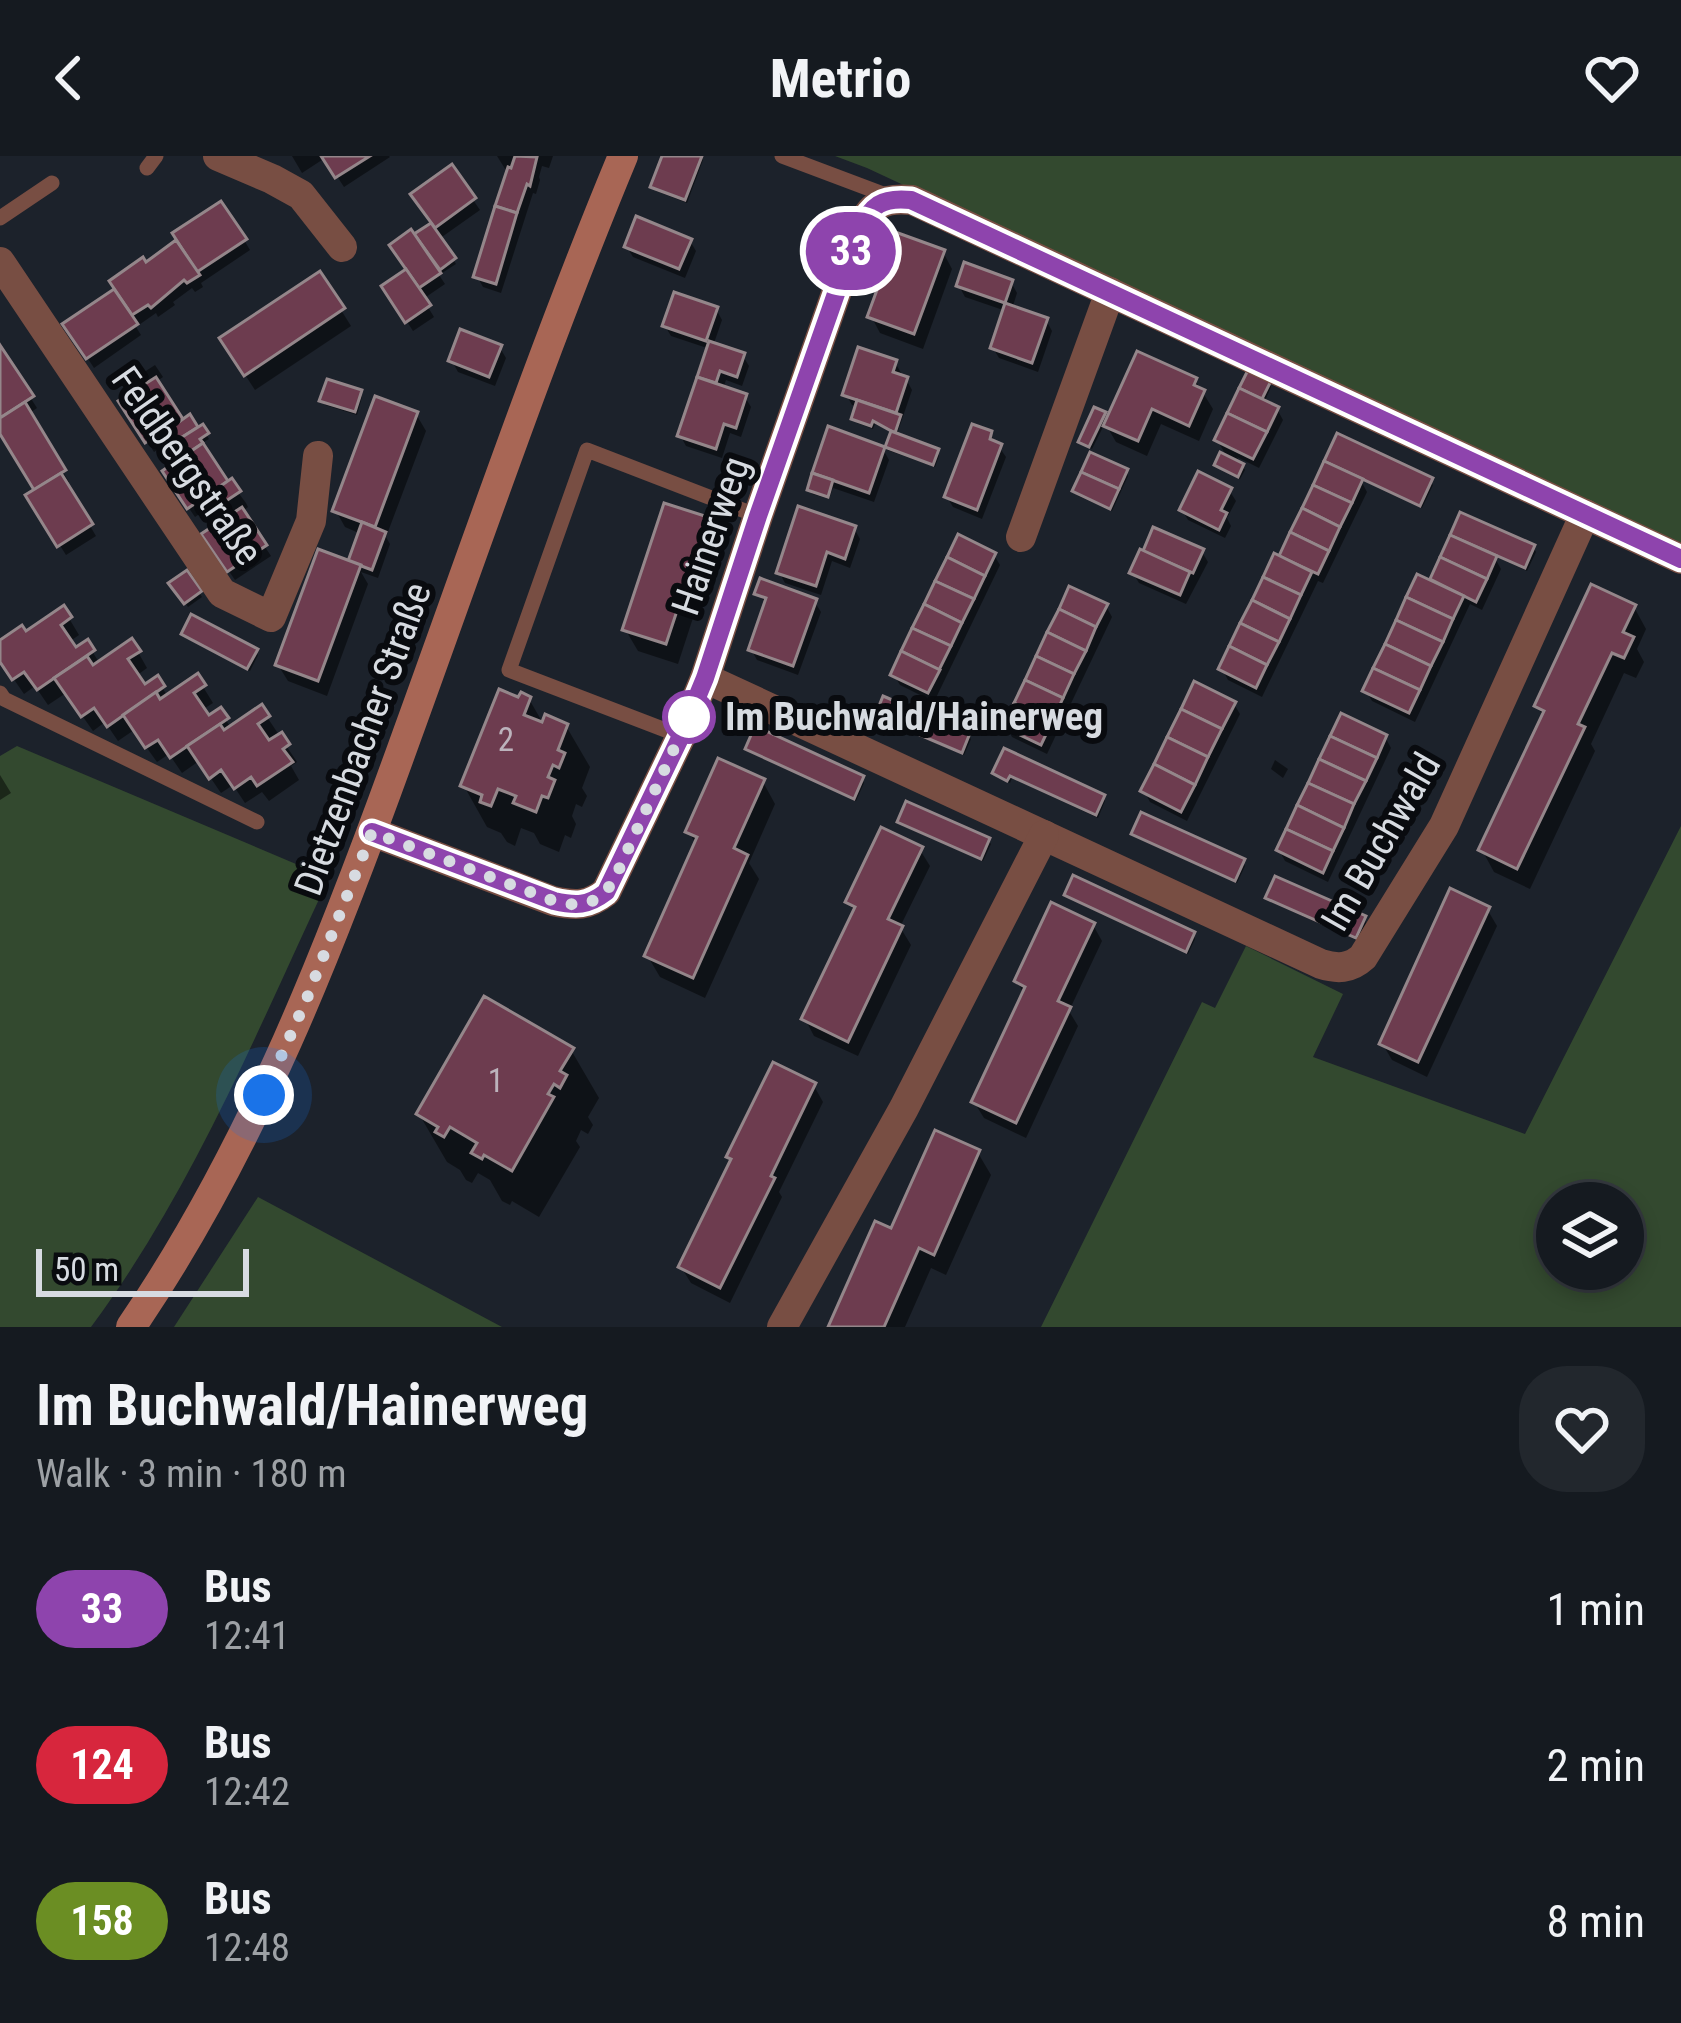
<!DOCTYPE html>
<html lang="en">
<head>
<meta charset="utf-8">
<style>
	body { margin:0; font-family:"Roboto Condensed",sans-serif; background:#22272d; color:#f1f3f6; height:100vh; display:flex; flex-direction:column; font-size:45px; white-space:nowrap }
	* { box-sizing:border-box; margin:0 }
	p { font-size:39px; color:#9da1a5 }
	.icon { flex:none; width:66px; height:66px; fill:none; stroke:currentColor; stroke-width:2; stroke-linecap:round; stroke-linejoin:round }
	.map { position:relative; height:1171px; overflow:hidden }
	.side { display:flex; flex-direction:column; background:#151a20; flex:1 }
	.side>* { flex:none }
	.badge { padding:0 24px; border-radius:39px; font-size:42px; line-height:78px }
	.tools { position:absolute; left:1536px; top:1026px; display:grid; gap:24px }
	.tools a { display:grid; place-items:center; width:108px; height:108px; border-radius:50%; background:#151a20; box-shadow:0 6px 18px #0003,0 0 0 3px #34383e; font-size:60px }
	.scale { position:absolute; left:36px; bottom:30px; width:213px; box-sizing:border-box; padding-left:12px; border:6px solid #d7dbe1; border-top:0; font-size:33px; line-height:42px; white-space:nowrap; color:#d7dbe1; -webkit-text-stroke:9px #090b0f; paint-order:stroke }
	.you { position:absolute; width:60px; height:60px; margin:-30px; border:9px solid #fff; border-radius:50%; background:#1a73e8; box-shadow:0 0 0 18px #1a73e833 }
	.map>.badge { position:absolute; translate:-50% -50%; box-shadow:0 0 0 6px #fff }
	.round { display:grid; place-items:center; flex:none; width:126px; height:126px; border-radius:48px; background:#22272d }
	.overview { display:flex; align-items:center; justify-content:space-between; height:204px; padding:0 36px }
	h1 { font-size:57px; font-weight:700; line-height:90px }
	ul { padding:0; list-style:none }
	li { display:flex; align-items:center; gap:36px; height:156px; padding:0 36px }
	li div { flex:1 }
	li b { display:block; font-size:45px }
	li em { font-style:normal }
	li .badge { min-width:132px; font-weight:700; text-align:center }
	header { display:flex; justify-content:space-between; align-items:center; height:156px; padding:0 36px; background:#151a20; font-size:54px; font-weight:700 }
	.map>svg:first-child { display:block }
	.green { fill:#33492f; fill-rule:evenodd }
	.shadow { fill:#0007 }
	.building { fill:#6d3c4f; stroke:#94868a; stroke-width:3 }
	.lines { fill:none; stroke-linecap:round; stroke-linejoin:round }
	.service { stroke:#784e43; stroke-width:15 }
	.minor { stroke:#784e43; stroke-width:30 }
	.secondary { stroke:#a86655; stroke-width:30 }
	.line-casing { stroke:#fff; stroke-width:27 }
	.line { stroke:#8e44ad; stroke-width:18 }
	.walk { stroke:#d7dbe1; stroke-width:12; stroke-dasharray:0 21.6 }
	.stop-dot { fill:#fff; stroke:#8e44ad; stroke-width:6 }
	.labels { text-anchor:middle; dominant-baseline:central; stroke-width:12; stroke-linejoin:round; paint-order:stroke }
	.number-label { font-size:33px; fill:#bcb3bc }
	.street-label { font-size:39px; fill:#d7dbe1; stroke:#090b0f }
	.stop-label { font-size:39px; font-weight:bold; fill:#d7dbe1; stroke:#090b0f; text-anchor:start }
</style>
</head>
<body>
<header><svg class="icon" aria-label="back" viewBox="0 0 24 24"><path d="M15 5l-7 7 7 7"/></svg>Metrio<svg class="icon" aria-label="heart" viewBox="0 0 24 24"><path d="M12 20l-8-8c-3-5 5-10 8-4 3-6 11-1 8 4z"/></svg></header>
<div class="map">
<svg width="1681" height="1171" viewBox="0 0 1681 1171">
	<rect width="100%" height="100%" fill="#1c222b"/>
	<g class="green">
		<path d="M835,0H1681V392L867,12Z"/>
		<path d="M17,590L329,722C257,875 192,1035 91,1171H0V600Z"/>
		<path d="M1681,670V1171H1041L1202,846L1215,852L1246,790L1343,838L1313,901L1525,978ZM1557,1047H1623V1113H1557Z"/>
		<path d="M258,1041L502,1171H174Z"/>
	</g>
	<g class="shadow">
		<path d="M292,0H389L390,1L344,31L325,2L302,17Z"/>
		<path d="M497,0H553L549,12L542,10L539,21L540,24L536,38L533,37L501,137L483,131L477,120L507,16Z"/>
		<path d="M665,0H701L703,4L687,47L656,35L654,31Z"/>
		<path d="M451,12L480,54L439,83L456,108L439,119L445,128L423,143L434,161L413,175L391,141L409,114L414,82L434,68Z"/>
		<path d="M244,84L250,94L201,127L203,131L195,136L192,132L173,146L175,149L158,161L156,157L136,171L141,179L94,212L66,169L180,85Z"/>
		<path d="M690,85L696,95L685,122L633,101L627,91Z"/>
		<path d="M943,96L952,113L923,193L880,177L871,160Z"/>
		<path d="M319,119L351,170L255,234L232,199Z"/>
		<path d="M1011,126L1017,137L1012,153L1046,164L1052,175L1038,216L999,202L993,192L1006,155L965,141L959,130Z"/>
		<path d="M716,153L722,164L713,190L743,200L749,210L742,230L726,224L723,233L745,241L751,251L741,281L730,277L722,302L686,290L680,279L710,193L671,180L665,170Z"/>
		<path d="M500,192L506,202L495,230L458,216L452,205Z"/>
		<path d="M0,194L37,252L28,258L69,326L65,328L96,380L66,399L29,340L38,335L0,273V265L3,263L0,259Z"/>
		<path d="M895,206L901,217L899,221L906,223L912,234L897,278L937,295L939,300L935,311L887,294L893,278L887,272L875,268L873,273L857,267L854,263L858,251L852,249L846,238Z"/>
		<path d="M155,209L163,221L156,226L182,267L189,262L197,275L202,272L209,283L200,288L227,329L231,327L246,347L248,351L242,356L271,400L235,424L211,389L232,361L220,344L195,361L171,326L189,300L177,281L154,296L122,246L145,231L138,220Z"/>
		<path d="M1195,224L1213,253L1199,285L1161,268L1147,300L1116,286L1105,267L1092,293L1081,285L1104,258L1108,265Z"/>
		<path d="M1269,227L1271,231L1264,247L1277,253L1283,264L1259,312L1237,301L1245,314L1240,323L1220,313L1218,309L1229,304L1217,284Z"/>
		<path d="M360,237L362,241L357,259L325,249L322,245Z"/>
		<path d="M416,258L426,275L386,381L390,388L378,422L361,416L368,428L327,540L288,525L278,509L356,411L361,378L345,371L336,355Z"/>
		<path d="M990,278L1006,301L982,363L953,351L947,341Z"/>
		<path d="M1338,281L1430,325L1433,329L1422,352L1360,323L1367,336L1323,427L1318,425L1262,541L1228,524L1222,513L1280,404Z"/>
		<path d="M883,293L889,304L874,346L833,332L829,343L812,338L810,333Z"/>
		<path d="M1126,315L1128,320L1112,355L1078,340L1076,335Z"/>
		<path d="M1229,334L1236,345L1227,362L1231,370L1225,382L1188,364L1182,354Z"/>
		<path d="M1462,360L1533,391L1536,396L1527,415L1493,399L1501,413L1482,454L1470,448L1415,566L1372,545L1366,535L1431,428Z"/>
		<path d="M706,363L718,385L678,508L638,495L625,473Z"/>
		<path d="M854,372L860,383L850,412L832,405L821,439L785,427L779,416Z"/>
		<path d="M1202,396L1208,406L1186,448L1139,427L1133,417Z"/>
		<path d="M994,399L1000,409L934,546L900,529L894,519Z"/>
		<path d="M186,418L202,441L188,451L172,428Z"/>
		<path d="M758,437L814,445L821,456L798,519L757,504L751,493L767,449Z"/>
		<path d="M1106,450L1112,461L1047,598L1012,581L1006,570Z"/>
		<path d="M1634,451L1646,473L1637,493L1644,506L1636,522L1624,517L1591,588L1595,595L1530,733L1494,716L1482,694L1544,562L1537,550Z"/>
		<path d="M64,454L79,479L69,486L75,495L87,487L100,508L138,496L147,512L136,520L144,532L157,523L168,541L197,521L213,547L202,554L208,563L220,555L231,572L261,552L297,606L291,610L299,624L269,645L262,636L245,647L233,629L221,637L199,605L182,617L169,598L157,606L134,574L118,585L105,566L93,575L66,537L48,549L35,530L24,538L0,503V488L26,480Z"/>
		<path d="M184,478L256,495L258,499L250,515L186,482Z"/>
		<path d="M529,543L544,569L566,570L590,611L582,632L587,640L582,651L576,648L572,660L576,668L571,682L565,679L559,696L540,688L534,677L521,672L515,690L507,686L501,677L487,671L464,630L520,545Z"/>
		<path d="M1234,548L1240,558L1187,665L1150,646L1144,635Z"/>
		<path d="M878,560L968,579L971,583L964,599L880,564Z"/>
		<path d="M1385,581L1391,592L1328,726L1285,705L1279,694Z"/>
		<path d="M748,592L862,623L864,627L856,645L751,597Z"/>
		<path d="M1005,596L1103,641L1105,645L1098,662L1012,622L1010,627L998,621L996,617Z"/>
		<path d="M1275,604L1288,613L1283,622L1271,613Z"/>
		<path d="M0,619L11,637L0,644Z"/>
		<path d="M763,626L775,648L749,707L759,723L705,842L660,821L647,799L697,690L689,676Z"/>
		<path d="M901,665L988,684L991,688L983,705L903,670Z"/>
		<path d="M1135,678L1243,706L1245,710L1237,727L1137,682Z"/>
		<path d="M920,694L930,710L900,771L911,789L858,900L814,880L805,863L855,757L849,746Z"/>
		<path d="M1067,739L1193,778L1195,783L1188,798L1070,743Z"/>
		<path d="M1268,742L1364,762L1366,767L1358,785L1271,746Z"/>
		<path d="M1487,753L1497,770L1427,921L1392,904L1382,887Z"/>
		<path d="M1093,769L1102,785L1069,855L1078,870L1026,982L984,962L974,946L1024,838L1017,825Z"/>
		<path d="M571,894L599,942L588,961L593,969L588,978L581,974L576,985L580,991L539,1061L512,1045L510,1049L502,1045L490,1024L478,1017L472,1027L466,1024L460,1014L447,1006L419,958Z"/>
		<path d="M814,930L823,946L779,1036L782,1041L730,1147L691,1127L681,1111L733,1007L730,1001Z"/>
		<path d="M978,997L991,1019L946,1119L931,1112L905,1171H832L877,1069L892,1076Z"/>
	</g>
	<g class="building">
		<path d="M321,0H370L335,22Z"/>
		<path d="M515,0L537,1L530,30L527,28L517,57L495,50L508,11L511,12Z"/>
		<path d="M662,0H702L685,44L650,31Z"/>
		<path d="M452,8L476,42L435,72L410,38Z"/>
		<path d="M221,45L247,83L197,116L172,77Z"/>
		<path d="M495,50L517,57L496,128L473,121Z"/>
		<path d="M636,60L692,83L679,113L624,91Z"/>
		<path d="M431,67L456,102L440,114L414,78Z"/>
		<path d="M411,73L441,117L419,132L389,89Z"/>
		<path d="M898,77L945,94L914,178L867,161Z"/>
		<path d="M176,84L200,119L187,127L184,124L151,152L148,149L132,159L109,125L143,101L146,106Z"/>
		<path d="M964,106L1013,124L1005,147L956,130Z"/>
		<path d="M406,113L431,149L405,167L381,130Z"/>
		<path d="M320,115L345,152L244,220L219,182Z"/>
		<path d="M114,133L138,168L86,203L62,168Z"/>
		<path d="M674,136L718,151L706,185L662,170Z"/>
		<path d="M1005,147L1048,162L1032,207L990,192Z"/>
		<path d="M460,173L502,189L489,221L448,205Z"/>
		<path d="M709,185L745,197L737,221L720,215L716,227L697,221Z"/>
		<path d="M0,189L34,240L0,262Z"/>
		<path d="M858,191L897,204L893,216L908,221L896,257L842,239Z"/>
		<path d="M1137,195L1197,222L1194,229L1205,234L1189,270L1152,253L1138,285L1103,270Z"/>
		<path d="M1248,214L1271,225L1262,243L1239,232Z"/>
		<path d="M156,221L183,263L145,287L118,245Z"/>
		<path d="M697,221L747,238L736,272L724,268L716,293L677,280Z"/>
		<path d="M327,223L362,234L355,256L319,245Z"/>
		<path d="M1239,232L1279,251L1267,276L1227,257Z"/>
		<path d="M375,240L418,256L375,371L332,355Z"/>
		<path d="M857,244L901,259L895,277L873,265L871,270L851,263Z"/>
		<path d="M25,246L66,314L34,334L0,278V262Z"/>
		<path d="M1094,251L1106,256L1089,291L1078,286Z"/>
		<path d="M1227,257L1267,276L1253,303L1214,284Z"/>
		<path d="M190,258L198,271L176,285L169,273Z"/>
		<path d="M203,268L209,277L200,283L203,287L185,299L176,285Z"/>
		<path d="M972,268L992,275L990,283L1002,288L977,354L944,341Z"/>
		<path d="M828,270L885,291L869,337L812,317Z"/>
		<path d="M891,275L939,293L933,309L885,291Z"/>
		<path d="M1337,277L1433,322L1420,350L1324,305Z"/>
		<path d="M203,287L228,325L187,353L162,315Z"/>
		<path d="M1090,296L1128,313L1119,333L1081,316Z"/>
		<path d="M1220,296L1244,308L1238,321L1214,309Z"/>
		<path d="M1324,305L1363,323L1352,347L1313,329Z"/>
		<path d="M1198,315L1232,332L1221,354L1227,357L1219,374L1179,354Z"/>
		<path d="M1081,316L1119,333L1110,353L1072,335Z"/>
		<path d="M61,317L93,368L57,391L25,339Z"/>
		<path d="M812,317L833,324L828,341L807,334Z"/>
		<path d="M232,322L241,335L220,349L212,336Z"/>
		<path d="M1313,329L1352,347L1340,371L1302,352Z"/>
		<path d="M664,347L708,361L666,488L622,474Z"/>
		<path d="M798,350L856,370L845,403L827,396L816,430L776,417Z"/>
		<path d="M242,351L267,389L227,416L201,378Z"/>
		<path d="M1302,352L1340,371L1329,395L1290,376Z"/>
		<path d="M1460,356L1535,389L1525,412L1450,379Z"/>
		<path d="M362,366L386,376L372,414L348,405Z"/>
		<path d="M1153,371L1204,393L1193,417L1143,395Z"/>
		<path d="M1290,376L1329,395L1318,418L1279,400Z"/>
		<path d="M958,378L996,397L985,420L947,401Z"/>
		<path d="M1450,379L1497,400L1487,423L1440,401Z"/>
		<path d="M318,393L361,409L318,525L275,509Z"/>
		<path d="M1140,393L1190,416L1180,439L1129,417Z"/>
		<path d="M1274,397L1312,416L1301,439L1263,421Z"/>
		<path d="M947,401L985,420L974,443L935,425Z"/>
		<path d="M1440,401L1487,423L1476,446L1430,423Z"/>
		<path d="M187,414L202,435L184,448L168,427Z"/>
		<path d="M1417,418L1464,440L1453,463L1406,441Z"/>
		<path d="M1263,421L1301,439L1290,463L1252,444Z"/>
		<path d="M760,422L817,443L793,510L748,494L766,442L754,438Z"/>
		<path d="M935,425L974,443L962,467L924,448Z"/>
		<path d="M1591,428L1636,449L1623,476L1634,481L1624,502L1612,497L1578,568L1585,571L1517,713L1478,694L1544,555L1534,550Z"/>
		<path d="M1069,430L1108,448L1096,471L1059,453Z"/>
		<path d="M1406,441L1453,463L1443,486L1396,464Z"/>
		<path d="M1252,444L1290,463L1279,486L1240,467Z"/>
		<path d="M924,448L962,467L951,490L912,472Z"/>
		<path d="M64,449L72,461L61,469L76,491L88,483L95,494L37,534L24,516L12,524L0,506V484L22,469L26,475Z"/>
		<path d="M1059,453L1096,471L1086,495L1047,476Z"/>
		<path d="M191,458L258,493L247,513L181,478Z"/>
		<path d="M1396,464L1443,486L1431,510L1385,488Z"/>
		<path d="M1240,467L1279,486L1267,509L1229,490Z"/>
		<path d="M912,472L951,490L939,514L901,495Z"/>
		<path d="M1047,476L1086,495L1074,518L1036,500Z"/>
		<path d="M132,482L141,495L128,503L145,528L158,519L165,530L107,571L94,552L81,561L54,522L87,500L93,509Z"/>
		<path d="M1385,488L1431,510L1420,534L1373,512Z"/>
		<path d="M1229,490L1267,509L1256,532L1218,513Z"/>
		<path d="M901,495L940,514L928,537L890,519Z"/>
		<path d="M1036,500L1074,518L1063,542L1025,524Z"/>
		<path d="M1373,512L1420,534L1409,557L1362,535Z"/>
		<path d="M198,517L206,529L194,537L209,559L221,551L229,562L170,602L158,584L145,592L123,559L156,536L160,543Z"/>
		<path d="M1025,524L1063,542L1052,566L1014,547Z"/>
		<path d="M1194,525L1236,546L1222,573L1181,553Z"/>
		<path d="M499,533L518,541L521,536L531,541L524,559L542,566L545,558L568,568L558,594L565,597L559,612L553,609L548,621L555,624L548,642L542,640L536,656L513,647L516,640L498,633L491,650L480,646L482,639L460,630Z"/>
		<path d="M883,540L970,577L962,597L875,560Z"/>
		<path d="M1014,547L1052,566L1041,589L1003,571Z"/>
		<path d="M262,548L270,560L258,568L269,584L282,576L290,588L283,593L293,606L257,630L251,621L234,633L221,614L209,623L187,590L220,568L224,574Z"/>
		<path d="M1181,553L1222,573L1208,601L1167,581Z"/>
		<path d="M1341,557L1387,579L1377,602L1330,580Z"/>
		<path d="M755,570L864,620L854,643L745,593Z"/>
		<path d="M1330,580L1377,602L1366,625L1319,603Z"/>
		<path d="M1167,581L1208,601L1195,629L1154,608Z"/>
		<path d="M1004,592L1105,639L1096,659L1010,620L1007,625L992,617Z"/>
		<path d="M718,602L765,623L734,692L748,699L693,822L644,800L697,681L685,676Z"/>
		<path d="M1319,603L1366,625L1354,648L1308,627Z"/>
		<path d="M1154,608L1195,629L1181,656L1140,635Z"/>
		<path d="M1308,627L1354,648L1344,672L1297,649Z"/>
		<path d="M906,645L990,682L981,703L897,666Z"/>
		<path d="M1297,649L1344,672L1333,695L1286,673Z"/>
		<path d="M1141,656L1245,703L1235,725L1131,678Z"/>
		<path d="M881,671L923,691L888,763L903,770L848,886L801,863L855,751L845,746Z"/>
		<path d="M1286,673L1333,695L1323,717L1276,694Z"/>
		<path d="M1073,719L1195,776L1186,796L1064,739Z"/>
		<path d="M1275,720L1366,760L1356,782L1265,742Z"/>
		<path d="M1450,732L1490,751L1418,906L1379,888Z"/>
		<path d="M1051,746L1095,767L1058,845L1071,851L1016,967L971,946L1025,831L1014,825Z"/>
		<path d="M484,840L574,892L560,915L567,919L560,932L554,928L548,938L554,941L512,1015L484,999L482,1003L471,997L477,987L450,971L444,981L435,976L438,971L416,958Z"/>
		<path d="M773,906L816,927L771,1020L775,1022L720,1132L678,1111L731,1003L726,1001Z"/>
		<path d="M935,974L980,994L934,1099L919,1092L884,1171H828L875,1065L891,1072Z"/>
	</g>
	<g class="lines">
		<g class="service">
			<path d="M782,0L891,41"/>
			<path d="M147,12L156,0"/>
			<path d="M0,62L52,27"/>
			<path d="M0,537L4,543L257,666"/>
			<path d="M681,580L509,514L587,294L758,360"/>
		</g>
		<g class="minor">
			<path d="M218,0L272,23L301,39L342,91"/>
			<path d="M0,106L222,437L271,461L311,365L318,300"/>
			<path d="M1021,381L1110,136"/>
			<path d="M705,522L1321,808C1337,813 1350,813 1363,801L1444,670L1585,358"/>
			<path d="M372,676L553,745C576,750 588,750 606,736L681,580L705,522L758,360L858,75C872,49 881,41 912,44L1681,403"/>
			<path d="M782,1171L904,952L1044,679"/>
		</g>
		<path class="secondary" d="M131,1171C255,989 333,785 407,579C477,386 544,190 623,0"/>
	</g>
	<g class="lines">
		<g class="line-casing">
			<path id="line" d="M372,676L554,745C576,750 588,750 606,736L681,580L705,522L758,360L858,75C872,49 881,41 911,44L1681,403"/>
		</g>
		<use href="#line" class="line"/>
		<path class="walk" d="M264,939L307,842L372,676L554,745C581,752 598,749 614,724L693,551L689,561"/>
	</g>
	<circle class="stop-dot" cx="689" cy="561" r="24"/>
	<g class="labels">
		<g class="number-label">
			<text x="506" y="583">2</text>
			<text x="496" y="924">1</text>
		</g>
		<g class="street-label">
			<text transform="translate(187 310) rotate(55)">Feldbergstraße</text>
			<text transform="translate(711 380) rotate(-71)">Hainerweg</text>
			<text transform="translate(363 583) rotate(-70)">Dietzenbacher Straße</text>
			<text transform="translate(1381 686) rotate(-60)">Im Buchwald</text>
		</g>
		<g class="stop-label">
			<text x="725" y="561">Im Buchwald/Hainerweg</text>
		</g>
	</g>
</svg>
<div class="tools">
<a><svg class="icon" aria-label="layers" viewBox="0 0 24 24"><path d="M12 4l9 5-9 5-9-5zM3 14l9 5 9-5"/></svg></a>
</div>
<div class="scale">50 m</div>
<div class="you" style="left:264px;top:939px"></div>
<b class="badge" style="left:851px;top:95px;background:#8e44ad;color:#fff">33</b>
</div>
<section class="side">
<div class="overview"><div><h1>Im Buchwald/Hainerweg</h1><p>Walk · 3 min · 180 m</p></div><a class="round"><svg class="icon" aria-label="heart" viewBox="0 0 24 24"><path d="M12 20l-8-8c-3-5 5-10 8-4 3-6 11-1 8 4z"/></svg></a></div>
<ul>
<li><span class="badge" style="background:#8e44ad;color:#fff">33</span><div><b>Bus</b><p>12:41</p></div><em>1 min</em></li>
<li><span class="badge" style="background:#d7263d;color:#fff">124</span><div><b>Bus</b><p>12:42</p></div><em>2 min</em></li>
<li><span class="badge" style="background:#6b8e23;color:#fff">158</span><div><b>Bus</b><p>12:48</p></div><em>8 min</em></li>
</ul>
</section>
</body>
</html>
